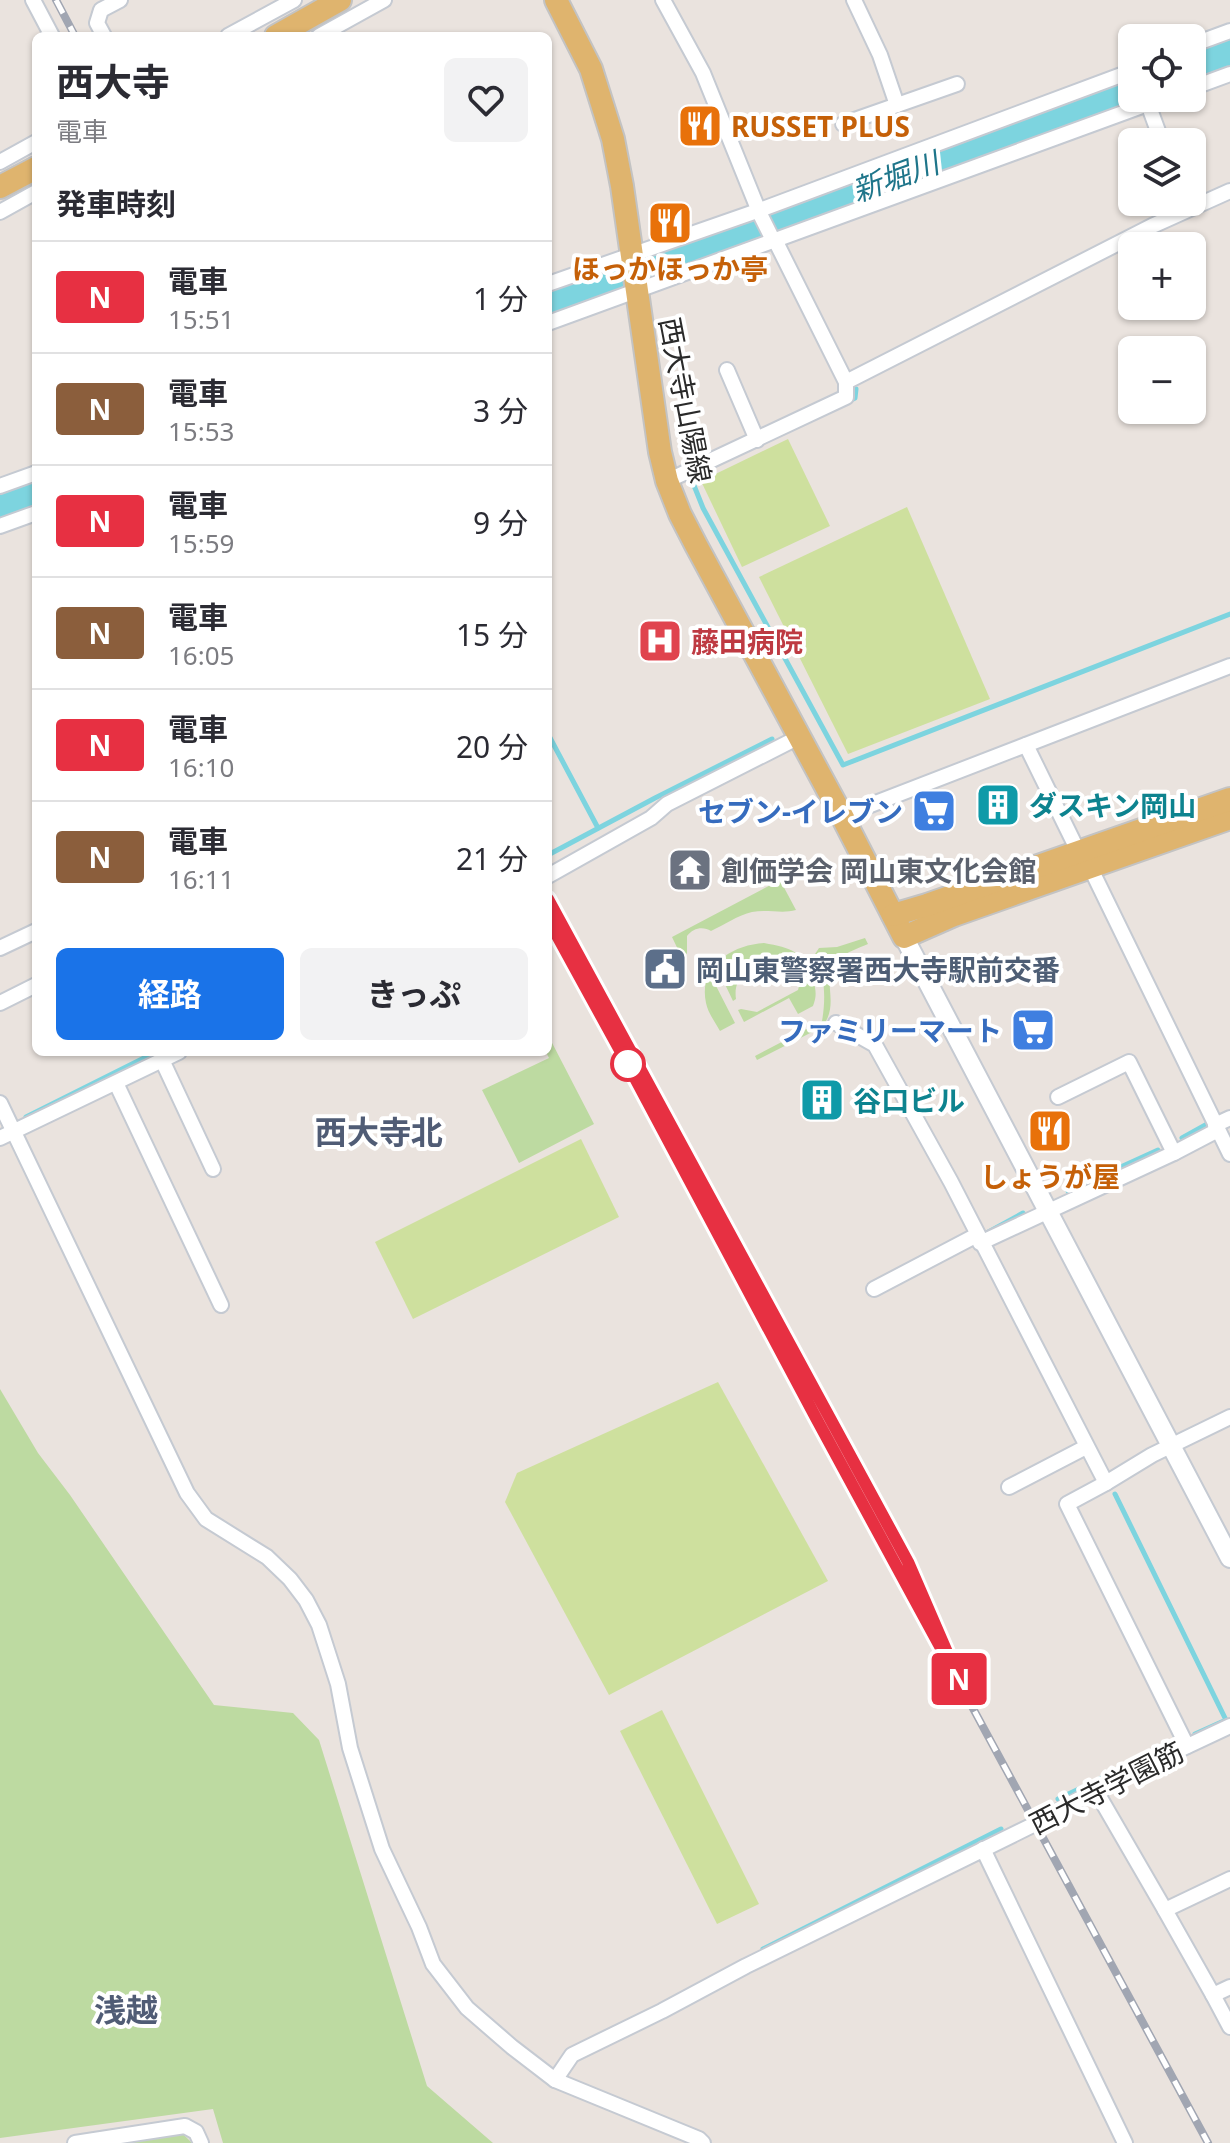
<!DOCTYPE html>
<html lang="ja">
<head>
<meta charset="utf-8">
<style>
	body { margin:0; font-family:"Noto Sans","Noto Sans JP",sans-serif; background:#f2f2f3; color:#2b2b33; height:100vh; display:flex; flex-direction:column; font-size:30px; white-space:nowrap }
	* { box-sizing:border-box; margin:0 }
	p { font-size:26px; color:#7c7c81 }
	.icon { flex:none; width:44px; height:44px; fill:none; stroke:currentColor; stroke-width:2; stroke-linecap:round; stroke-linejoin:round }
	.map { position:relative; flex:1; overflow:hidden }
	.panel { position:absolute; left:32px; top:32px; width:520px; height:1024px; display:flex; flex-direction:column; background:#fff; border-radius:12px; box-shadow:0 2px 6px #0004 }
	.panel>* { flex:none }
	.badge { padding:0 16px; border-radius:6px; font-size:28px; line-height:52px }
	.fabs { position:absolute; left:1118px; top:24px; display:grid; gap:16px }
	.fabs a { display:grid; place-items:center; width:88px; height:88px; border-radius:12px; background:#fff; box-shadow:0 2px 6px #0004; font-size:40px }
	.map>.badge { position:absolute; translate:-50% -50%; box-shadow:0 0 0 4px #fff }
	h2 { padding:0 24px; font-size:30px; line-height:72px }
	.round { display:grid; place-items:center; flex:none; width:84px; height:84px; border-radius:12px; background:#f2f2f3 }
	.head { display:flex; align-items:center; justify-content:space-between; height:136px; padding:0 24px }
	h1 { font-size:38px; font-weight:700; line-height:60px }
	.cta { display:flex; gap:16px; margin-top:auto; padding:16px 24px }
	.cta a { flex:1; height:92px; border-radius:12px; background:#1a73e8; color:#fff; font-size:32px; font-weight:700; line-height:92px; text-align:center }
	.cta a+a { background:#f2f2f3; color:#2b2b33 }
	ul { padding:0; list-style:none }
	li { display:flex; align-items:center; gap:24px; height:112px; padding:0 24px; border-top:2px solid #e1e1e2 }
	li div { flex:1 }
	li b { display:block; font-size:30px }
	li em { font-style:normal }
	li .badge { min-width:88px; font-weight:700; text-align:center }
	.map>svg:first-child { display:block }
	.green { fill:#bddaa1 }
	.pitch { fill:#cee09e }
	.lines { fill:none; stroke-linecap:round; stroke-linejoin:round }
	.stream { stroke:#7dd4df; stroke-width:5 }
	.river { stroke:#7dd4df; stroke-width:30 }
	.minor-casing { stroke:#c5cad2; stroke-width:18 }
	.tertiary-casing { stroke:#c5cad2; stroke-width:22 }
	.primary-casing { stroke:#c3c3c3; stroke-width:26 }
	.minor { stroke:#fff; stroke-width:14 }
	.tertiary { stroke:#fff; stroke-width:18 }
	.primary { stroke:#dfb46e; stroke-width:22 }
	.rail-casing { stroke:#a1a6b2; stroke-width:8 }
	.rail { stroke:#fff; stroke-width:5; stroke-dasharray:15; stroke-linecap:butt }
	.line-casing { stroke:#fff; stroke-width:18 }
	.line { stroke:#e73042; stroke-width:12 }
	.stop-dot { fill:#fff; stroke:#e73042; stroke-width:4 }
	.labels { text-anchor:middle; dominant-baseline:central; stroke-width:8; stroke-linejoin:round; paint-order:stroke }
	.food-label { font-size:28px; font-weight:bold; fill:#c56008; stroke:#fff }
	.street-label { font-size:28px; fill:#2a2a2a; stroke:#fff }
	.health-label { font-size:28px; font-weight:bold; fill:#be3a42; stroke:#fff; text-anchor:start }
	.culture-label { font-size:28px; font-weight:bold; fill:#0d838f; stroke:#fff; text-anchor:start }
	.shop-label { font-size:28px; font-weight:bold; fill:#366cbe; stroke:#fff; text-anchor:end }
	.worship-label { font-size:28px; font-weight:bold; fill:#5b616d; stroke:#fff; text-anchor:start }
	.service-label { font-size:28px; font-weight:bold; fill:#4e5e75; stroke:#fff; text-anchor:start }
	.water-label { font-size:30px; font-style:italic; fill:#1e758a; stroke:#fff }
	.quarter-label { font-size:32px; font-weight:bold; fill:#505c75; stroke:#fff }
</style>
</head>
<body>
<div class="map">
<svg width="1230" height="2143" viewBox="0 0 1230 2143">
	<rect width="100%" height="100%" fill="#eae3de"/>
	<g class="green">
		<path d="M780,880L796,910C782,914 767,909 752,912C738,915 724,925 711,931C703,926 693,928 687,936V953L683,960L672,937Z"/>
		<path d="M865,938L868,944C859,948 846,952 839,959C818,979 842,1002 822,1027L757,1060L755,1056L822,1021C826,999 825,974 815,954L819,948L837,947Z"/>
		<path d="M764,943C791,948 804,951 813,980C816,990 817,996 813,1006L798,1014L789,998L744,1022L738,1010L741,1009L757,1012L798,990C812,945 729,954 736,999L733,1001L721,976L713,980L735,1023L720,1031C715,1022 708,1013 706,1003C698,966 732,945 764,943Z"/>
		<path d="M548,1035L594,1124L519,1163L482,1090L549,1058L546,1052H548Z"/>
		<path d="M0,1389L38,1453L70,1495L214,1705L293,1713L319,1740L427,2086L493,2143H223L213,2109L0,2138Z"/>
		<path d="M180,2131L192,2143H113Z"/>
	</g>
	<g class="pitch">
		<path d="M788,439L830,526L742,567L701,481Z"/>
		<path d="M907,507L990,699L848,754L759,577Z"/>
		<path d="M581,1139L619,1217L413,1319L375,1242Z"/>
		<path d="M718,1382L828,1581L609,1695L505,1502L517,1473Z"/>
		<path d="M662,1710L759,1904L717,1924L620,1731Z"/>
	</g>
	<g class="lines">
		<g class="stream">
			<path d="M774,221L778,230"/>
			<path d="M849,401L855,398L856,389"/>
			<path d="M711,468L691,478L703,508L843,765L1230,614"/>
			<path d="M548,734L598,828"/>
			<path d="M548,855L655,798L772,739"/>
			<path d="M26,1117L156,1052"/>
			<path d="M1182,1138L1209,1123"/>
			<path d="M1068,1191L1158,1150"/>
			<path d="M983,1235L1023,1213"/>
			<path d="M1115,1494L1226,1720L1195,1734"/>
			<path d="M1160,1751L1167,1747"/>
			<path d="M1058,1799L1129,1765"/>
			<path d="M763,1949L1001,1829"/>
		</g>
		<g class="river">
			<path d="M1192,66L1230,52"/>
			<path d="M658,264L1132,88"/>
			<path d="M548,304L609,281"/>
			<path d="M0,504L36,491"/>
		</g>
		<g class="minor-casing">
			<g id="minor">
				<path d="M33,0L52,36"/>
				<path d="M663,0L703,73L760,214L771,236L775,240L846,382"/>
				<path d="M854,0L880,55L897,105"/>
				<path d="M104,36L97,23L101,10L120,0"/>
				<path d="M228,36L294,0"/>
				<path d="M319,36L384,0"/>
				<path d="M1192,45L1230,31"/>
				<path d="M1192,88L1230,74"/>
				<path d="M1148,104L1162,142"/>
				<path d="M843,124L957,84"/>
				<path d="M0,162L36,142"/>
				<path d="M0,212L36,192"/>
				<path d="M548,284L760,210L1132,71"/>
				<path d="M548,323L1164,98"/>
				<path d="M727,370L757,440"/>
				<path d="M667,481L846,397V382L1152,226L1230,191"/>
				<path d="M0,486L36,473"/>
				<path d="M0,526L36,513"/>
				<path d="M1026,745L1079,853L1090,867L1230,1154"/>
				<path d="M842,816L1230,666"/>
				<path d="M548,876L651,818L667,804L799,737"/>
				<path d="M0,948L36,931"/>
				<path d="M0,1003L36,985"/>
				<path d="M836,1023L875,1045L951,1182L1106,1483"/>
				<path d="M162,1060L213,1169"/>
				<path d="M116,1083L221,1305"/>
				<path d="M1058,1097L1129,1062L1174,1153"/>
				<path d="M0,1103L187,1493L206,1519L267,1557L290,1579L306,1600L319,1625L338,1684L350,1748L382,1849L419,1927L433,1964L467,2008L512,2047L555,2080L699,2139L703,2143"/>
				<path d="M1215,1125L1230,1118"/>
				<path d="M0,1138L179,1052"/>
				<path d="M980,1243L1174,1153L1218,1130"/>
				<path d="M874,1289L977,1235"/>
				<path d="M1009,1487L1086,1447"/>
				<path d="M1187,1746L1067,1504L1106,1483L1152,1455L1230,1417"/>
				<path d="M1096,1791L1165,1910"/>
				<path d="M983,1849L1125,2143"/>
				<path d="M1230,1987L1213,1995L1230,2027"/>
				<path d="M1213,1995L1165,1910L1230,1879"/>
				<path d="M555,2080L572,2055L662,2011L746,1966L1035,1824L1113,1781L1230,1726"/>
				<path d="M75,2143L185,2126L196,2132L201,2143"/>
			</g>
		</g>
		<g class="tertiary-casing">
			<path id="tertiary" d="M904,937L1230,1558"/>
		</g>
		<g class="primary-casing">
			<g id="primary">
				<path d="M556,0L591,69L613,139L622,186L660,452L667,481L680,514L696,545L842,816L904,937L954,915L1230,818"/>
				<path d="M276,36L340,0"/>
				<path d="M0,187L36,168"/>
				<path d="M893,915L927,905L1230,799"/>
			</g>
		</g>
		<use href="#minor" class="minor"/>
		<use href="#tertiary" class="tertiary"/>
		<use href="#primary" class="primary"/>
		<g class="rail-casing">
			<g id="rail">
				<path d="M56,0L75,36"/>
				<path d="M548,899L563,927"/>
				<path d="M548,919L628,1065L816,1418L1208,2143"/>
				<path d="M794,1352L915,1578"/>
			</g>
		</g>
		<use href="#rail" class="rail"/>
	</g>
	<g class="lines">
		<g class="line-casing">
			<path id="line" d="M548,899L908,1562L962,1687L816,1418L628,1065L548,919"/>
		</g>
		<use href="#line" class="line"/>
	</g>
	<defs>
		<g id="restaurant-square" transform="scale(2.3)"><rect x="-9" y="-9" width="18" height="18" rx="4" fill="#e8710a" stroke="#fff"/><path d="M-5-6h1v4h1v-4h1v4h1v-4h1v5L-1.5 .5V6h-2V.5L-5-1ZM5-6V6H3V1.5H1.5Q1.5-4 5-6Z" fill="#fff"/></g>
		<g id="hospital-square" transform="scale(2.3)"><rect x="-9" y="-9" width="18" height="18" rx="4" fill="#e0444e" stroke="#fff"/><path d="M-5-5h3v3.5h4V-5h3V5h-3V1.5h-4V5h-3Z" fill="#fff"/></g>
		<g id="building-square" transform="scale(2.3)"><rect x="-9" y="-9" width="18" height="18" rx="4" fill="#0f9aa8" stroke="#fff"/><path d="M-4-6H4V6H1V3H-1V6H-4ZM-2.5-4.3h1.7v1.8h-1.7ZM.8-4.3h1.7v1.8H.8ZM-2.5-1h1.7V.8h-1.7ZM.8-1h1.7V.8H.8Z" fill="#fff"/></g>
		<g id="supermarket-square" transform="scale(2.3)"><rect x="-9" y="-9" width="18" height="18" rx="4" fill="#3f7fe0" stroke="#fff"/><path d="M-6-5.5h2.5l.6 2H6L4.5 2H-2.5L-4.4-4H-6ZM-1.5 3.2a1.3 1.3 0 1 0 .1 0ZM3 3.2a1.3 1.3 0 1 0 .1 0Z" fill="#fff"/></g>
		<g id="temple-square" transform="scale(2.3)"><rect x="-9" y="-9" width="18" height="18" rx="4" fill="#6b7280" stroke="#fff"/><path d="M0-6L5-2H3V0L6.5 2.5H4V6H1.5V3h-3V6H-4V2.5H-6.5L-3 0V-2H-5Z" fill="#fff"/></g>
		<g id="civic-square" transform="scale(2.3)"><rect x="-9" y="-9" width="18" height="18" rx="4" fill="#5c6f8a" stroke="#fff"/><path d="M-.6-6.5H3V-4.5H.6V-3L4-1V1h2V6H-6V1h2V-1L-.6-3ZM-1.2 2.5V6h2.4V2.5Z" fill="#fff"/></g>
	</defs>
	<g fill-rule="evenodd">
		<use href="#restaurant-square" x="700" y="126"/>
		<use href="#restaurant-square" x="670" y="223"/>
		<use href="#hospital-square" x="660" y="641"/>
		<use href="#building-square" x="998" y="805"/>
		<use href="#supermarket-square" x="934" y="811"/>
		<use href="#temple-square" x="690" y="870"/>
		<use href="#civic-square" x="665" y="969"/>
		<use href="#supermarket-square" x="1033" y="1030"/>
		<use href="#building-square" x="822" y="1100"/>
		<use href="#restaurant-square" x="1050" y="1131"/>
	</g>
	<circle class="stop-dot" cx="628" cy="1064" r="16"/>
	<g class="labels">
		<g class="food-label">
			<text x="731" y="126" text-anchor="start">RUSSET PLUS</text>
			<text x="670" y="268">ほっかほっか亭</text>
			<text x="1050" y="1176">しょうが屋</text>
		</g>
		<g class="street-label">
			<text transform="translate(686 400) rotate(79)">西大寺山陽線</text>
			<text transform="translate(1106 1787) rotate(-27)">西大寺学園筋</text>
		</g>
		<g class="health-label">
			<text x="691" y="641">藤田病院</text>
		</g>
		<g class="culture-label">
			<text x="1029" y="805">ダスキン岡山</text>
			<text x="853" y="1100">谷口ビル</text>
		</g>
		<g class="shop-label">
			<text x="903" y="811">セブン-イレブン</text>
			<text x="1002" y="1030">ファミリーマート</text>
		</g>
		<g class="worship-label">
			<text x="721" y="870">創価学会 岡山東文化会館</text>
		</g>
		<g class="service-label">
			<text x="696" y="969">岡山東警察署西大寺駅前交番</text>
		</g>
		<g class="water-label">
			<text transform="translate(895 176) rotate(-20)">新堀川</text>
		</g>
		<g class="quarter-label">
			<text x="379" y="1131">西大寺北</text>
			<text x="126" y="2009">浅越</text>
		</g>
	</g>
</svg>
<div class="fabs">
<a><svg class="icon" aria-label="locate" viewBox="0 0 24 24"><circle cx="12" cy="12" r="6"/><path d="M12 2v4M12 18v4M2 12h4M18 12h4"/></svg></a>
<a><svg class="icon" aria-label="layers" viewBox="0 0 24 24"><path d="M12 4l9 5-9 5-9-5zM3 14l9 5 9-5"/></svg></a>
<a>+</a>
<a>−</a>
</div>
<b class="badge" style="left:959px;top:1679px;background:#e73042;color:#fff">N</b>
<section class="panel">
<div class="head"><div><h1>西大寺</h1><p>電車</p></div><a class="round"><svg class="icon" aria-label="heart" viewBox="0 0 24 24"><path d="M12 20l-8-8c-3-5 5-10 8-4 3-6 11-1 8 4z"/></svg></a></div>
<h2>発車時刻</h2>
<ul>
<li><span class="badge" style="background:#e73042;color:#fff">N</span><div><b>電車</b><p>15:51</p></div><em>1 分</em></li>
<li><span class="badge" style="background:#8b5e3c;color:#fff">N</span><div><b>電車</b><p>15:53</p></div><em>3 分</em></li>
<li><span class="badge" style="background:#e73042;color:#fff">N</span><div><b>電車</b><p>15:59</p></div><em>9 分</em></li>
<li><span class="badge" style="background:#8b5e3c;color:#fff">N</span><div><b>電車</b><p>16:05</p></div><em>15 分</em></li>
<li><span class="badge" style="background:#e73042;color:#fff">N</span><div><b>電車</b><p>16:10</p></div><em>20 分</em></li>
<li><span class="badge" style="background:#8b5e3c;color:#fff">N</span><div><b>電車</b><p>16:11</p></div><em>21 分</em></li>
</ul>
<div class="cta"><a>経路</a><a>きっぷ</a></div>
</section>
</div>
</body>
</html>
